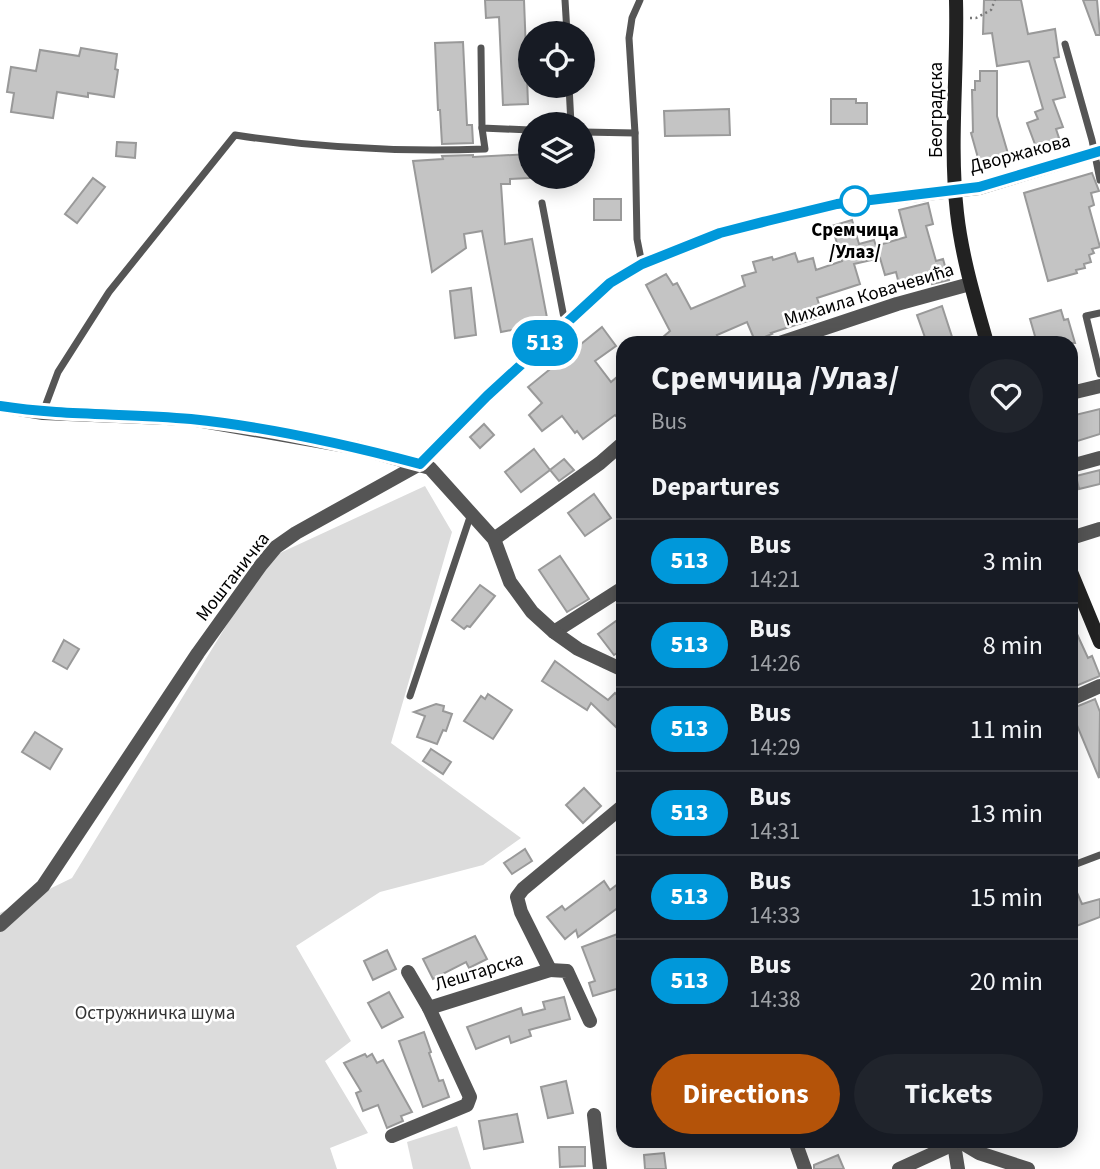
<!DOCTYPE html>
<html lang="en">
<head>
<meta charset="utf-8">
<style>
	body { margin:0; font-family:"Source Sans 3",sans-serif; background:#20242c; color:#f1f3f6; height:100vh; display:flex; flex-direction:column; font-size:26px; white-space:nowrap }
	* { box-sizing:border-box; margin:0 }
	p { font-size:23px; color:#9ea1a6 }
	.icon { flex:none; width:38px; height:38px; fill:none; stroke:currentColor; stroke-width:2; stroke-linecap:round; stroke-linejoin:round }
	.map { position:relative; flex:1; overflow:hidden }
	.details { position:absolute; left:616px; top:336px; width:462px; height:812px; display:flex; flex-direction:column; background:#171b24; border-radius:21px; box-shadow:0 4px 18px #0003 }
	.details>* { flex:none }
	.badge { padding:0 14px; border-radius:23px; font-size:24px; line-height:46px }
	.controls { position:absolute; left:518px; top:21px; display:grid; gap:14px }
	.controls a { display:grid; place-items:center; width:77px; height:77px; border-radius:50%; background:#171b24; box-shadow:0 4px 18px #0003; font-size:35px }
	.map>.badge { position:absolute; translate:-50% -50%; box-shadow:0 0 0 4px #fff }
	h2 { padding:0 35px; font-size:26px; line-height:63px }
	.round { display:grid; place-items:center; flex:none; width:74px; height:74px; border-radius:37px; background:#20242c }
	.overview { display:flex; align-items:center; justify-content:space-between; height:119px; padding:0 35px }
	h1 { font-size:33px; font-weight:700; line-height:52px }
	.primary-button { display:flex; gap:14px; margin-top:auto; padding:14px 35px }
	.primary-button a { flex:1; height:80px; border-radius:42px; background:#b45309; color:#fff; font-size:28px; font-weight:700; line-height:80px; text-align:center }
	.primary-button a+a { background:#20242c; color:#f1f3f6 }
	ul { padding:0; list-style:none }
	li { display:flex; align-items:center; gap:21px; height:84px; padding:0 35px; border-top:2px solid #363941 }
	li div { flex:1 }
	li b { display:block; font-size:26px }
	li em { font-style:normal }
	li .badge { min-width:77px; font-weight:700; text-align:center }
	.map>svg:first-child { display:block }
	.green { fill:#dcdcdc }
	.building { fill:#c4c4c4; stroke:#999; stroke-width:2 }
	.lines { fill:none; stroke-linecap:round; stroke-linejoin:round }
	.path { stroke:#777; stroke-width:2.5; stroke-dasharray:2 3.5; stroke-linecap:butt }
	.service { stroke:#555; stroke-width:7 }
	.minor { stroke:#555; stroke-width:14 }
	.tertiary { stroke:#555; stroke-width:14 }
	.secondary { stroke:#222; stroke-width:14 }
	.line-casing { stroke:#fff; stroke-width:16 }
	.line { stroke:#0098da; stroke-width:10 }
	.stop-dot { fill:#fff; stroke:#0098da; stroke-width:3.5 }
	.labels { text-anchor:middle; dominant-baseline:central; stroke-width:5; stroke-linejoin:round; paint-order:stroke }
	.street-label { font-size:19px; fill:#000; stroke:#fff }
	.stop-label { font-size:19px; font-weight:bold; fill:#000; stroke:#fff }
	.park-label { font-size:19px; fill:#333; stroke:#fff }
</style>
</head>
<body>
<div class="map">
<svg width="1100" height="1169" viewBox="0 0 1100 1169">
	<rect width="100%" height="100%" fill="#fff"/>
	<g class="green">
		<path d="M425,486L452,532L391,743L521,838L483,865L380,892L296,946L351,1041L325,1061L368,1133L330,1148L337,1169H0V913L72,878L267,559Z"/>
		<path d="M457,1126L471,1169H413L407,1142Z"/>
	</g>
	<g class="building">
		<path d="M485,0H524L528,104L503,105L499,17L486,18Z"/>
		<path d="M984,0H1021L1028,34L1055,29L1059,57L1054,58L1065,97L1053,100L1063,127L1056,129L1059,138L1036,147L1027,123L1038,119L1035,112L1043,109L1029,61L997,66L992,33L983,34Z"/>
		<path d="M1083,0H1097L1100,35H1096Z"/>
		<path d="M463,42L467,125H472L473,143L442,144L440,110H438L435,43Z"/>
		<path d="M81,48L117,54L115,69L118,70L114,97L88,93V97L57,92L53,118L11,112L14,93L7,92L11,67L36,71L40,50L79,56Z"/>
		<path d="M980,71H997V116L1009,157L980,165L971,133L973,132L972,90H975V81H980Z"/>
		<path d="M831,99H856V103H867V124H831Z"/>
		<path d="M729,109L730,135L665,136L664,111Z"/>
		<path d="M117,142L136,143L135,158L116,156Z"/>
		<path d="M530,154V178L510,179V184H501L505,244L532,239L548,323L501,332L482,231L464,234L466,248L432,272L413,161L443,159L442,156L473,155V157Z"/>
		<path d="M1092,173L1099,191L1091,193L1094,205L1089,207L1100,247L1092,249L1094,253L1089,255L1091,262L1084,264L1085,268L1076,270L1077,273L1048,281L1024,193Z"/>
		<path d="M93,178L105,187L77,223L65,214Z"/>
		<rect x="594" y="199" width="27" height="21"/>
		<path d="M928,203L933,224L926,226L936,261L943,259L949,280L932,284L931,280L900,288L896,272L885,275L880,258L854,264L860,284L817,298L823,316L771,333L772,334L755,341L747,322L717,335L722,343H656L670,331L646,285L666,274L673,285L677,283L691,309L745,286L742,276L756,272L753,262L772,257L773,260L795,253L798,262L813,258L816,270L842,261L832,226L852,220L859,244L874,240L876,246L906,237L899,210Z"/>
		<path d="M471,288L476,335L455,338L450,291Z"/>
		<path d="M942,306L954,343H927L917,315Z"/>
		<path d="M1061,310L1064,320L1068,319L1075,343H1037L1030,319Z"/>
		<path d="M602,327L616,346L595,361L611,382L623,372V423L615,415L583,439L577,431L575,433L562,416L542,431L529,415L542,403L528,387Z"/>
		<path d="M1100,409V434L1071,443V416Z"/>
		<path d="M484,424L494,435L480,448L470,437Z"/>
		<path d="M534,449L550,470L521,492L505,472Z"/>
		<path d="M564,459L574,470L559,481L550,470Z"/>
		<path d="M1100,470V484L1079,489L1076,476Z"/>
		<path d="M594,494L611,518L585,536L568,513Z"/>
		<path d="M560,556L589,599L567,612L539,570Z"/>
		<path d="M480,585L495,596L470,627L467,626L464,629L452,620Z"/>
		<path d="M623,616V649L614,655L598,634Z"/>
		<path d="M1071,621L1088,658L1092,656L1100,676L1071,688Z"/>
		<path d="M64,640L79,649L67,669L53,661Z"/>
		<path d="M555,661L608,700L615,693L623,701V722L617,728L591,703L587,710L542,681Z"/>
		<path d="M488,694L512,710L493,739L464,721L481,696L485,699Z"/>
		<path d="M1095,699L1100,712L1099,778L1071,711V709Z"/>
		<path d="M436,704L444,706L443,711L452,714L446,731L443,730L437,744L417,737L425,716L414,712Z"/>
		<path d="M35,732L62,749L50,769L22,752Z"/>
		<path d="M431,749L451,762L443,774L423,761Z"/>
		<path d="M584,788L601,806L583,823L566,805Z"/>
		<path d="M525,849L532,861L512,874L504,863Z"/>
		<path d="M1071,879L1082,904L1100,899V917L1071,928Z"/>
		<path d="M623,880V904L578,937L576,930L565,939L547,917L562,906L565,910L604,881L610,890Z"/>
		<path d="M623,932V987L593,996L589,983L595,981L582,947Z"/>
		<path d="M475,936L487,959L469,968L466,962L433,979L423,959Z"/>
		<path d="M387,950L396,969L373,980L364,961Z"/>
		<path d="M389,992L403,1017L382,1028L368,1003Z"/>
		<path d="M564,997L570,1019L529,1030L531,1036L511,1043L509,1036L476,1049L467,1027L521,1008L523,1015L545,1009L543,1002Z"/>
		<path d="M424,1032L431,1052L429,1053L439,1081L443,1080L449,1097L423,1107L399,1041Z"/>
		<path d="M365,1054L367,1057L372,1054L377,1063L383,1060L412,1112L401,1116L403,1121L387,1128L378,1105L363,1111L356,1093L361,1091L344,1063Z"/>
		<path d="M566,1081L573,1113L548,1118L541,1087Z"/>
		<path d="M517,1114L523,1142L484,1149L479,1121Z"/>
		<path d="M559,1147H585V1166L560,1167Z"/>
		<path d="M664,1153L666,1169H645L644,1155Z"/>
		<path d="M838,1155L844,1169H814V1165Z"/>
	</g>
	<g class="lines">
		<path class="path" d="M970,18H976L991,10L995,0"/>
		<g class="service">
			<path d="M565,0L567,33"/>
			<path d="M640,0L632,18L629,38L635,133L637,239L642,264"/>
			<path d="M1065,44L1092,140L1100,180"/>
			<path d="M481,48L482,128L530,130"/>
			<path d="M569,86L571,124"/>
			<path d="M583,132L635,133"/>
			<path d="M542,203L565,323"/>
			<path d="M1100,313L1086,316L1100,374"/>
			<path d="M43,412L58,372L109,292L235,135C318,148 402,152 485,149L482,128"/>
			<path d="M410,696L471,514"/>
			<path d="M1071,866L1100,855"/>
		</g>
		<g class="minor">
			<path d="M780,343L897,304L970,284"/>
			<path d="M1071,393L1100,386"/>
			<path d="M1071,466L1100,458"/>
			<path d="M1071,538L1100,529"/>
			<path d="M494,539L600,463L623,443"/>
			<path d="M554,632L623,588"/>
			<path d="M1071,699L1100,686"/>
			<path d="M0,925L43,886L198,653L261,565L276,547L296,533L420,464L487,396L610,283L642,264L720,233L767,221L837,204L979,188L1100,151"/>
			<path d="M550,970L567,971L590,1021"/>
			<path d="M408,972L429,1008"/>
			<path d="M594,1115L600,1169"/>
			<path d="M392,1136L467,1105L470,1097L429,1008L550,970L521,912L517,897L523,889L623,806"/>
			<path d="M795,1141L805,1169"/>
			<path d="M954,1144L958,1169"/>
			<path d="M899,1169L954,1144L956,1141"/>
		</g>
		<g class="tertiary">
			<path d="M0,406L43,413L191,419L358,448L430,468L494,539L510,582L532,612L554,632L578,649L623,670"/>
			<path d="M959,1141L979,1153L1028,1169"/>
		</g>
		<g class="secondary">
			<path d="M956,0C958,71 949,142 957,213C962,258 975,300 987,343"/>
			<path d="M1071,572L1100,642"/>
		</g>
	</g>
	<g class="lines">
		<g class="line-casing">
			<path id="line" d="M0,406C63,416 127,413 191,419C268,427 345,444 420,464L487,396L610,283L642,264L720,233L767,221L837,204L979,187L1100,151"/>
		</g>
		<use href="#line" class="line"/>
	</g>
	<circle class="stop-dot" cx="855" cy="201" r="14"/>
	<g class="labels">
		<g class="street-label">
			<text transform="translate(936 110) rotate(-90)">Београдска</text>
			<text transform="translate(1020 154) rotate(-15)">Дворжакова</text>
			<text transform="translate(869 295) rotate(-17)">Михаила Ковачевића</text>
			<text transform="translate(233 577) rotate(-52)">Моштаничка</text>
			<text transform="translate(479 972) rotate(-17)">Лештарска</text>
		</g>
		<g class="stop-label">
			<text x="855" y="230">Сремчица<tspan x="855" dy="22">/Улаз/</tspan></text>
		</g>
		<g class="park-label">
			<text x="155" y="1013">Остружничка шума</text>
		</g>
	</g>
</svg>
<div class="controls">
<a><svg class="icon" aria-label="locate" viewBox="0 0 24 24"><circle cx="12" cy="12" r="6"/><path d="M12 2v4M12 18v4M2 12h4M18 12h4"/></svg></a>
<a><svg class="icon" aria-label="layers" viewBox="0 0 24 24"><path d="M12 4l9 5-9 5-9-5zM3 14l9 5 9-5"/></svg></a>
</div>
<b class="badge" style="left:545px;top:343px;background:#0098da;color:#fff">513</b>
<section class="details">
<div class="overview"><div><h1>Сремчица /Улаз/</h1><p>Bus</p></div><a class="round"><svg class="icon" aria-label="heart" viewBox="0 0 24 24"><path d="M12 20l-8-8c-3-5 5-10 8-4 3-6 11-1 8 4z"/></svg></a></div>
<h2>Departures</h2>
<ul>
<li><span class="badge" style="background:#0098da;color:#fff">513</span><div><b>Bus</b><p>14:21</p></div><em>3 min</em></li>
<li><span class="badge" style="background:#0098da;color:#fff">513</span><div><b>Bus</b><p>14:26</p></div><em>8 min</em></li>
<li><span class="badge" style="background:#0098da;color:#fff">513</span><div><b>Bus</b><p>14:29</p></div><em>11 min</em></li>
<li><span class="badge" style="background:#0098da;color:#fff">513</span><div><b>Bus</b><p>14:31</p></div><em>13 min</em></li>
<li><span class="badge" style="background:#0098da;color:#fff">513</span><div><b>Bus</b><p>14:33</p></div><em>15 min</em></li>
<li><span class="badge" style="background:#0098da;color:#fff">513</span><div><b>Bus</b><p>14:38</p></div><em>20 min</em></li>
</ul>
<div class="primary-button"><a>Directions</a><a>Tickets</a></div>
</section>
</div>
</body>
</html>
